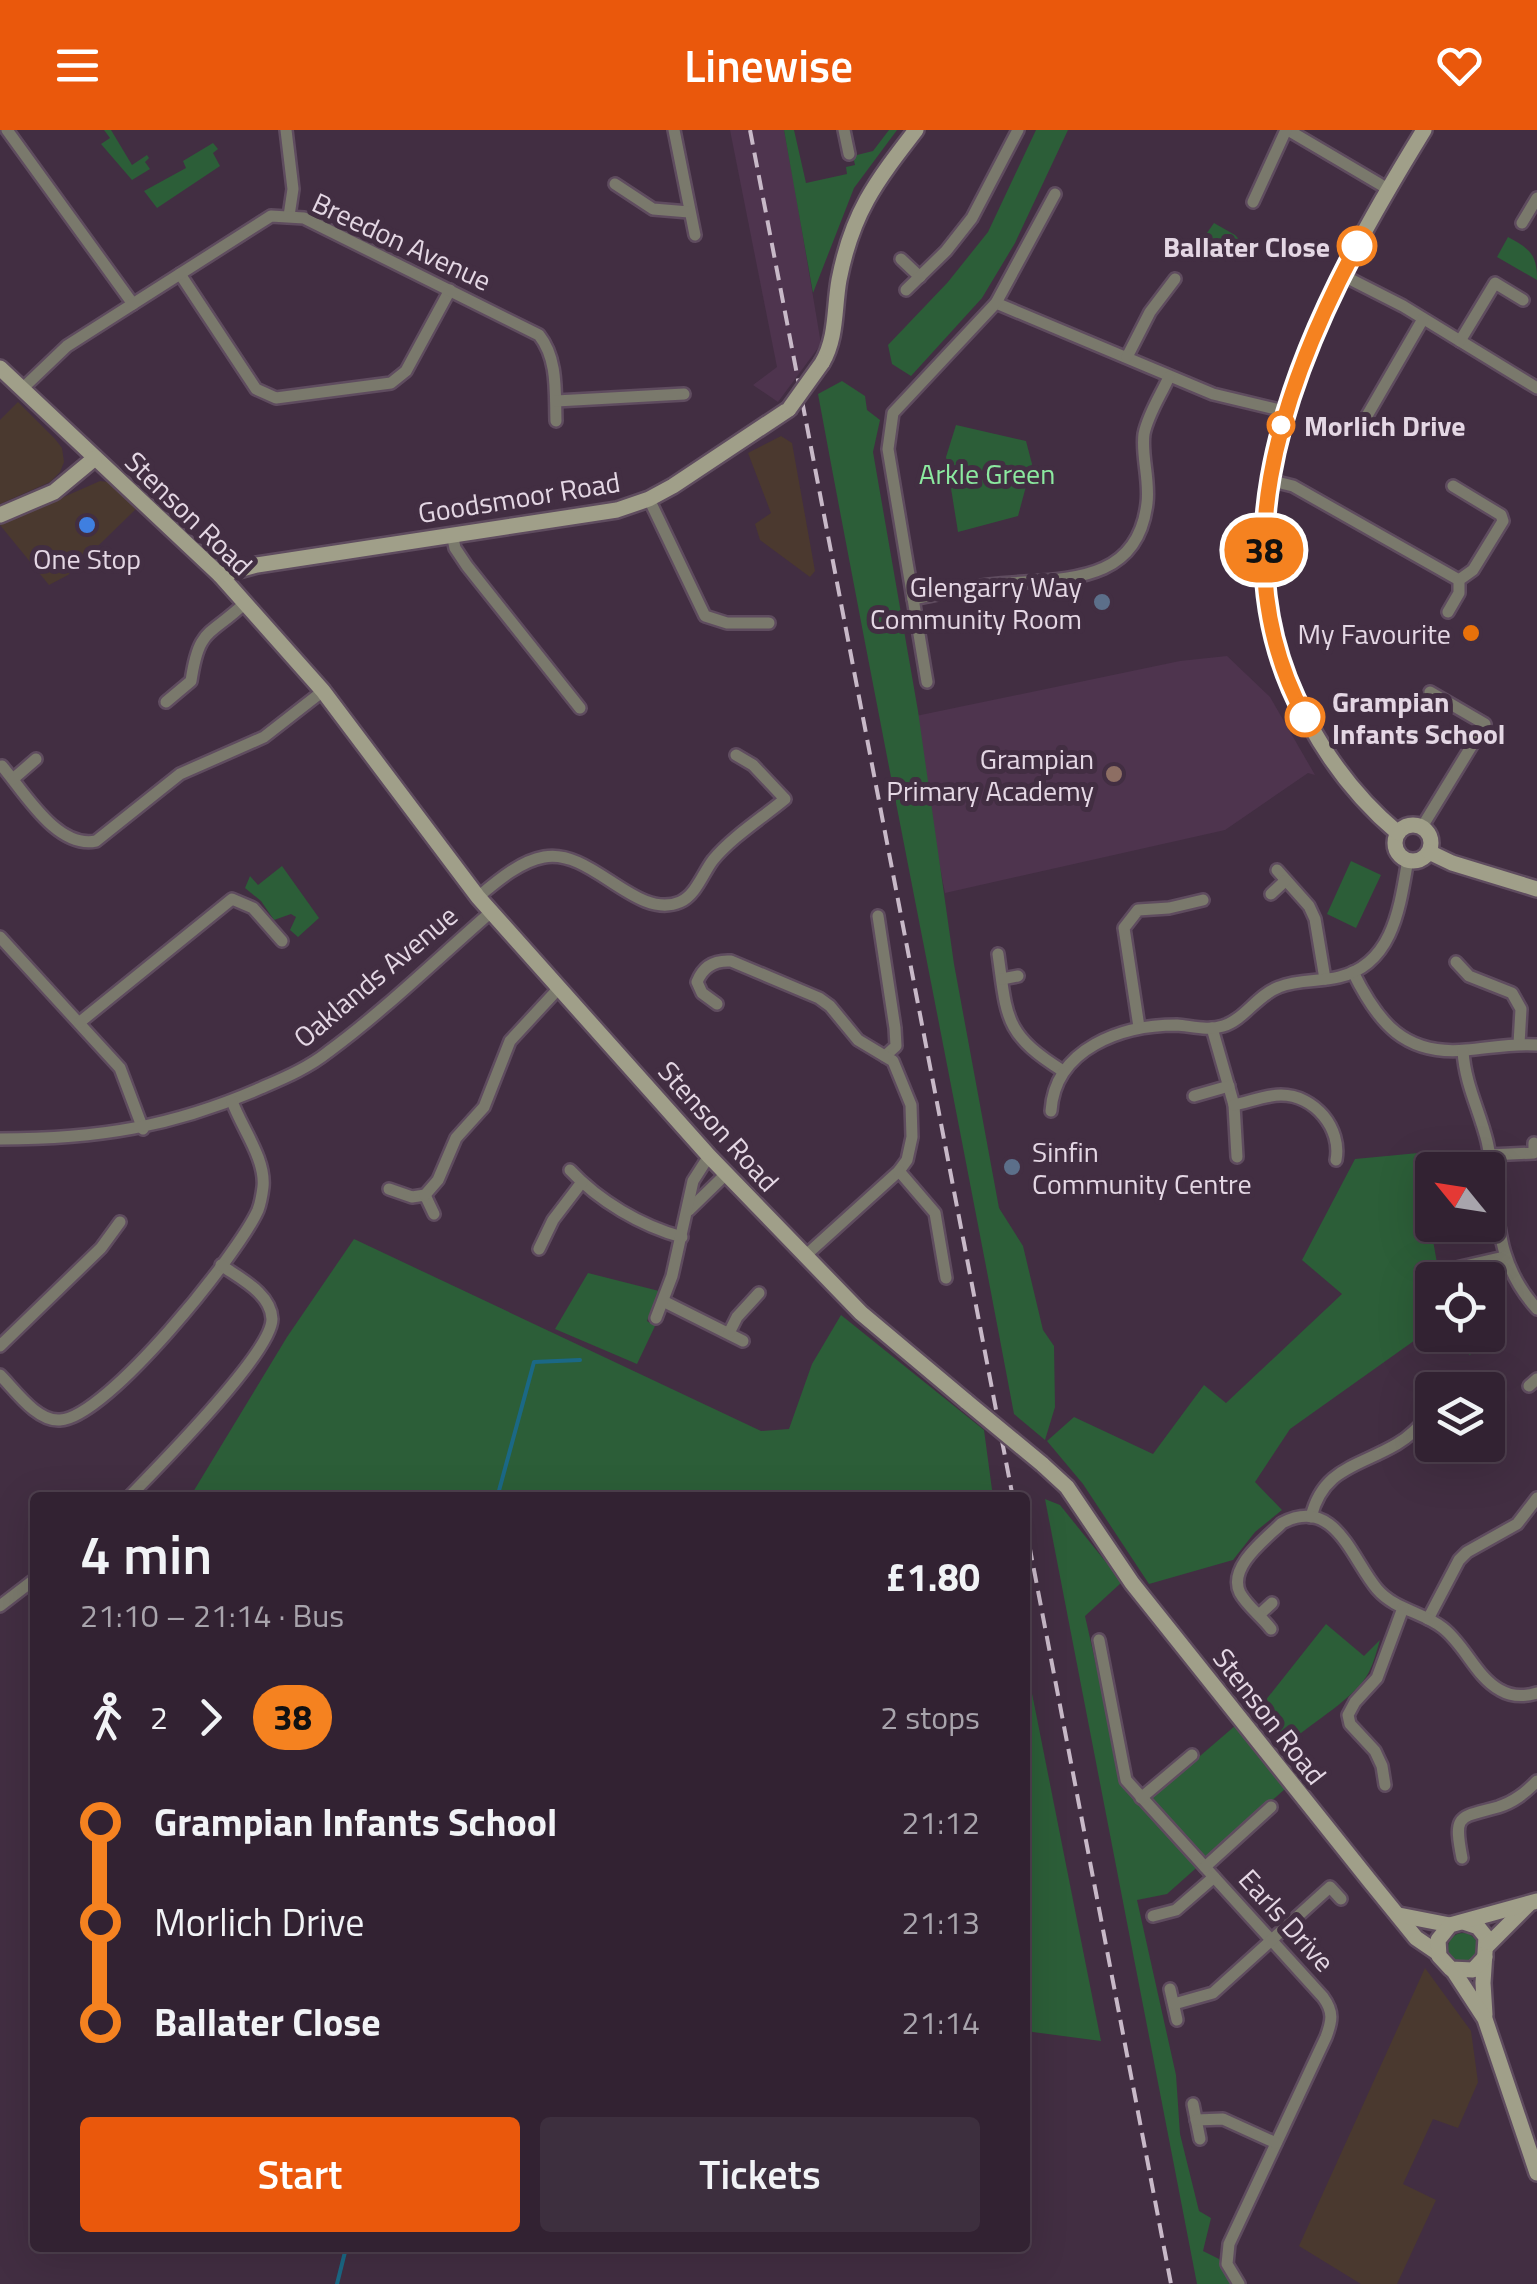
<!DOCTYPE html>
<html lang="en">
<head>
<meta charset="utf-8">
<style>
	body { margin:0; font-family:"Titillium Web",sans-serif; background:#3d2f3e; color:#f1f3f6; height:100vh; display:flex; flex-direction:column; font-size:38px; white-space:nowrap }
	* { box-sizing:border-box; margin:0 }
	p { font-size:32px; color:#a8a4ac }
	.icon { flex:none; width:55px; height:55px; fill:none; stroke:currentColor; stroke-width:2; stroke-linecap:round; stroke-linejoin:round }
	.map { position:relative; flex:1; overflow:hidden }
	.drawer { position:absolute; left:30px; top:1362px; width:1000px; height:760px; display:flex; flex-direction:column; background:#322232; border-radius:10px; box-shadow:0 10px 40px #0002,0 0 0 2px #4d3f4d }
	.drawer>* { flex:none }
	.badge { padding:0 20px; border-radius:32px; font-size:35px; line-height:65px }
	.needle { width:65px; rotate:300deg }
	.buttons { position:absolute; left:1415px; top:1022px; display:grid; gap:20px }
	.buttons a { display:grid; place-items:center; width:90px; height:90px; border-radius:10px; background:#322232; box-shadow:0 10px 40px #0002,0 0 0 2px #4d3f4d; font-size:50px }
	.map>.badge { position:absolute; translate:-50% -50%; box-shadow:0 0 0 5px #fff }
	.legs { display:flex; align-items:center; gap:15px; height:110px; padding:0 50px; font-size:32px }
	.legs p { margin-inline-start:auto }
	.overview { display:flex; align-items:center; justify-content:space-between; height:170px; padding:0 50px }
	h1 { font-size:55px; font-weight:600; line-height:75px }
	.primary-button { display:flex; gap:20px; margin-top:auto; padding:20px 50px }
	.primary-button a { flex:1; height:115px; border-radius:10px; background:#ea580c; color:#fff; font-size:40px; font-weight:600; line-height:115px; text-align:center }
	.primary-button a+a { background:#3d2f3e; color:#f1f3f6 }
	ul { padding:0 50px; list-style:none }
	li { display:flex; align-items:center; gap:35px; height:100px; font-size:38px }
	li i { display:grid; place-items:center; width:15px; height:100%; margin:0 12px; background:currentColor }
	li i::after { content:''; width:25px; height:25px; margin:-12px; border:8px solid; border-radius:50%; background:#322232 }
	li p { margin-inline-start:auto }
	li:first-child i { background:linear-gradient(#0000 50%,currentColor 0) }
	li:last-child i { background:linear-gradient(currentColor 50%,#0000 0) }
	header { display:flex; justify-content:space-between; align-items:center; height:130px; padding:0 50px; background:#ea580c; color:#fff; font-size:45px; font-weight:600 }
	.map>svg:first-child { display:block }
	.commercial { fill:#4a392f }
	.industrial { fill:#4b392f }
	.built { fill:#4e344e }
	.green { fill:#2c5e38 }
	.lines { fill:none; stroke-linecap:round; stroke-linejoin:round }
	.stream { stroke:#1b6885; stroke-width:4 }
	.street-casing { stroke:#5f4c5f; stroke-width:16 }
	.secondary-casing { stroke:#5f4c5f; stroke-width:20 }
	.street { stroke:#7a796c; stroke-width:11 }
	.secondary { stroke:#a09f89; stroke-width:15 }
	.rail { stroke:#c8b9c8; stroke-width:4; stroke-dasharray:15 8; stroke-linecap:butt }
	.secondary-bridge-casing { stroke:#5f4c5f; stroke-width:20; stroke-linecap:butt }
	.secondary-bridge { stroke:#a09f89; stroke-width:15 }
	.line-1-casing { stroke:#fff; stroke-width:22 }
	.line-1 { stroke:#f58220; stroke-width:15 }
	.stop-1-dot { fill:#fff; stroke:#f58220; stroke-width:5 }
	.shop-dot { fill:#3f7fe0; stroke:#422e42; stroke-width:4 }
	.service-dot { fill:#5c6f8a; stroke:#422e42; stroke-width:4 }
	.food-dot { fill:#e8710a; stroke:#422e42; stroke-width:4 }
	.education-dot { fill:#8d6e63; stroke:#422e42; stroke-width:4 }
	.labels { text-anchor:middle; dominant-baseline:central; stroke-width:10; stroke-linejoin:round; paint-order:stroke }
	.street-label { font-size:28px; fill:#e4d7e4; stroke:#422e42 }
	.stop-label { font-size:28px; font-weight:bold; fill:#e4d7e4; stroke:#422e42; text-anchor:start }
	.park-label { font-size:28px; fill:#8ceaa0; stroke:#422e42 }
	.poi-label { font-size:28px; fill:#e4d7e4; stroke:#422e42; text-anchor:end }
</style>
</head>
<body>
<header><svg class="icon" aria-label="menu" viewBox="0 0 24 24"><path d="M4 6h16M4 12h16M4 18h16"/></svg>Linewise<svg class="icon" aria-label="heart" viewBox="0 0 24 24"><path d="M12 20l-8-8c-3-5 5-10 8-4 3-6 11-1 8 4z"/></svg></header>
<div class="map">
<svg width="1537" height="2154" viewBox="0 0 1537 2154">
	<rect width="100%" height="100%" fill="#422e42"/>
	<g class="commercial">
		<path d="M18,272L55,309L62,318L64,332L60,342L50,352L0,374V290Z"/>
		<path d="M100,351L108,352L137,378L68,445L49,455L0,395Z"/>
		<path d="M1425,1838L1471,1901L1478,1952L1458,1998L1433,1989L1403,2054L1436,2070L1397,2154H1361L1299,2116Z"/>
	</g>
	<path class="industrial" d="M781,306L792,313L815,441L810,447L760,410L755,394L771,383L748,323Z"/>
	<g class="built">
		<path d="M730,0H784L794,53L821,214L778,272L753,255L777,237Z"/>
		<path d="M1227,526L1270,567L1315,645L1308,643L1225,700L945,763L911,587L1180,531Z"/>
	</g>
	<g class="green">
		<path d="M104,0H111L132,35L147,25L149,28L145,32L150,39L132,50L101,14L110,8Z"/>
		<path d="M784,0H794L806,53L847,44L846,37L855,35L853,26L873,21L889,0H897L854,58L813,163Z"/>
		<path d="M1036,0H1068L1015,113L982,168L911,246L892,234L888,215L948,152L988,102Z"/>
		<path d="M213,13L218,19L213,23L220,36L157,78L144,61L186,38L183,31Z"/>
		<path d="M1214,93L1235,105L1249,120L1220,132L1202,110Z"/>
		<path d="M1508,107C1530,119 1537,124 1537,150L1497,127Z"/>
		<path d="M842,251L865,266L867,280L880,290L873,322L918,581L954,834L999,1078L1023,1116L1043,1200L1054,1216L1055,1277L1045,1310L1014,1284C950,943 881,604 818,264Z"/>
		<path d="M956,295L1026,311L1032,334L1018,386L958,402L946,327Z"/>
		<path d="M1351,731L1381,745L1356,798L1327,784Z"/>
		<path d="M282,736L319,788L298,807L290,800L296,787L291,784L274,790L261,771L245,758L250,746L258,755Z"/>
		<path d="M1429,1022L1428,1082L1440,1150H1432V1198L1290,1299L1255,1352L1282,1380L1255,1402L1233,1430L1149,1454L1083,1354L1047,1311L1074,1287L1153,1324L1204,1255L1226,1273L1342,1164L1302,1130L1355,1029Z"/>
		<path d="M354,1109L761,1301L789,1299L812,1234L841,1185L984,1300L993,1367H190L287,1207Z"/>
		<path d="M588,1143L659,1161L647,1191L655,1196L637,1234L555,1199Z"/>
		<path d="M1442,1205H1482L1485,1209L1470,1225Z"/>
		<path d="M1045,1369L1060,1375L1122,1452L1085,1486L1122,1650L1143,1675L1236,1595L1285,1659L1167,1764L1137,1770L1176,1945L1180,2004L1199,2081L1211,2088L1203,2121L1219,2129L1233,2154H1197Z"/>
		<path d="M1326,1494L1364,1526L1380,1510C1377,1520 1374,1532 1369,1542C1356,1568 1312,1592 1289,1613L1261,1576Z"/>
		<path d="M1025,1528L1101,1911L1025,1901Z"/>
		<circle cx="1463" cy="1818" r="15"/>
	</g>
	<g class="lines">
		<g class="stream">
			<path d="M497,1368L534,1232L580,1230"/>
			<path d="M337,2154L346,2118"/>
		</g>
		<g class="street-casing">
			<g id="street">
				<path d="M7,0L133,174"/>
				<path d="M286,0L293,59L289,86"/>
				<path d="M674,0L695,105"/>
				<path d="M844,0L849,24"/>
				<path d="M1288,0L1388,59"/>
				<path d="M615,54L653,79L689,82"/>
				<path d="M1253,72L1286,0"/>
				<path d="M1522,93L1537,68"/>
				<path d="M901,129L920,147"/>
				<path d="M180,144L256,259L276,268L391,253L406,241L450,160"/>
				<path d="M1342,145L1403,176L1537,258"/>
				<path d="M906,160L946,121L972,88L1018,0"/>
				<path d="M996,173L1213,264L1284,281"/>
				<path d="M1460,211L1495,153L1523,170"/>
				<path d="M1127,227L1150,182L1175,149"/>
				<path d="M22,259L67,216L271,86L304,88L539,205C558,229 555,261 556,291"/>
				<path d="M556,271L684,264"/>
				<path d="M1357,303L1423,189"/>
				<path d="M1269,350L1293,356L1459,450"/>
				<path d="M649,369L705,486L727,493H769"/>
				<path d="M452,404L455,418L467,436L580,578"/>
				<path d="M913,469C938,464 964,458 989,455C1054,447 1137,460 1147,373C1150,350 1141,325 1144,304C1148,284 1161,265 1169,247"/>
				<path d="M1448,482L1459,463V450L1473,440L1503,391L1501,385L1453,356"/>
				<path d="M927,552L888,319L893,283L996,173L1055,64"/>
				<path d="M166,572L191,551C199,497 209,507 245,473"/>
				<path d="M2,636C25,663 57,719 96,711L180,644L264,607L323,561"/>
				<path d="M13,649L36,629"/>
				<path d="M1422,697L1485,594L1430,562"/>
				<path d="M1277,740L1309,776L1315,789L1325,849"/>
				<path d="M1271,764L1285,751"/>
				<path d="M478,767C496,752 520,731 544,727C592,718 636,791 680,772C696,765 703,743 713,730C732,707 762,688 785,669L753,635L736,625"/>
				<path d="M878,786L895,898L896,916L885,926"/>
				<path d="M0,807L120,938L143,999"/>
				<path d="M998,824C1007,888 1004,904 1063,941"/>
				<path d="M1456,832L1469,846L1512,863L1521,879L1519,914"/>
				<path d="M1353,842C1378,893 1405,926 1466,920C1490,918 1513,913 1537,915"/>
				<path d="M1002,849L1018,846"/>
				<path d="M717,874L702,863L697,852C703,836 715,830 731,831L819,868L830,876L858,910L893,931L911,975L912,1007L907,1030L899,1041L805,1126"/>
				<path d="M80,892L232,769L253,778L282,811"/>
				<path d="M1139,897L1124,798L1138,780L1169,778L1203,770"/>
				<path d="M1212,898L1234,975L1237,1027"/>
				<path d="M1463,921C1465,954 1479,979 1487,1011C1501,1074 1489,1126 1537,1179"/>
				<path d="M1194,966L1229,956"/>
				<path d="M1234,975C1249,972 1266,965 1281,965C1315,965 1342,999 1336,1030"/>
				<path d="M1051,981C1055,918 1122,895 1177,895C1191,896 1208,901 1223,896C1244,890 1257,865 1279,857C1298,849 1319,852 1339,847C1394,834 1400,775 1408,729"/>
				<path d="M0,1009C97,1009 172,997 261,958C284,948 308,938 328,922C385,880 437,829 491,782"/>
				<path d="M1489,1025L1534,1023V1013"/>
				<path d="M570,1040C599,1071 641,1096 682,1107"/>
				<path d="M899,1041L935,1083L946,1148"/>
				<path d="M389,1059L412,1067L425,1065L434,1084"/>
				<path d="M425,1065L438,1050L456,1008L484,977L510,911L559,858"/>
				<path d="M689,1080L726,1044"/>
				<path d="M539,1119L553,1090L582,1052"/>
				<path d="M1458,1146L1456,1138L1504,1127"/>
				<path d="M663,1171L743,1211"/>
				<path d="M656,1188L672,1146L693,1051L709,1026"/>
				<path d="M729,1203L737,1187L759,1163"/>
				<path d="M0,1216L101,1118L120,1092"/>
				<path d="M0,1245C15,1260 37,1292 60,1290C107,1288 239,1123 258,1080C261,1072 262,1065 263,1057C266,1029 241,997 232,971"/>
				<path d="M1529,1256L1537,1249"/>
				<path d="M1430,1260L1432,1262"/>
				<path d="M1453,1260L1461,1251"/>
				<path d="M128,1368C156,1339 272,1223 272,1189C271,1163 239,1148 221,1135"/>
				<path d="M1311,1387C1323,1338 1358,1337 1397,1314C1411,1306 1422,1294 1432,1282"/>
				<path d="M0,1476L35,1449"/>
				<path d="M1260,1484L1272,1473"/>
				<path d="M1428,1489L1459,1430L1467,1422L1517,1394L1537,1368"/>
				<path d="M1271,1499C1262,1487 1247,1476 1240,1463C1227,1437 1267,1408 1282,1393C1335,1365 1352,1430 1377,1459C1395,1480 1423,1482 1443,1498C1465,1515 1476,1547 1500,1560C1512,1567 1524,1567 1537,1563"/>
				<path d="M1099,1510L1126,1650L1323,1867C1334,1882 1332,1891 1326,1907L1229,2114L1227,2134L1239,2154"/>
				<path d="M1385,1655L1382,1636L1375,1621L1350,1594L1348,1585L1355,1572L1377,1548L1403,1478"/>
				<path d="M1141,1668L1192,1625"/>
				<path d="M1462,1728C1453,1683 1459,1688 1498,1677C1514,1672 1525,1663 1537,1651"/>
				<path d="M1205,1737L1271,1677"/>
				<path d="M1153,1786L1176,1780L1214,1747"/>
				<path d="M1170,1859L1177,1890"/>
				<path d="M1174,1874L1213,1863L1330,1757L1341,1769"/>
				<path d="M1193,1974L1200,2009"/>
				<path d="M1196,1990L1223,1989L1276,2013"/>
			</g>
		</g>
		<g class="secondary-casing">
			<g id="secondary">
				<path d="M822,233C837,208 834,178 839,150C852,83 875,53 916,0"/>
				<path d="M0,238L220,445L323,561L478,767L709,1026L861,1183L967,1272"/>
				<path d="M0,385L54,362L95,328"/>
				<path d="M220,445L257,435L617,380L649,369L673,356L789,279"/>
				<circle cx="1413" cy="713" r="18"/>
				<path d="M1398,703C1361,672 1331,634 1308,591C1199,390 1317,174 1424,0"/>
				<path d="M1429,722L1452,733L1537,759"/>
				<path d="M1042,1334L1067,1357L1132,1453L1369,1750L1416,1808L1438,1823"/>
				<path d="M1399,1785L1450,1795"/>
				<path d="M1463,1792L1478,1797L1486,1807L1483,1853L1485,1885"/>
				<path d="M1488,1815L1528,1775"/>
				<path d="M1485,1827L1473,1840L1451,1839L1439,1826L1438,1810L1450,1795L1537,1771"/>
				<path d="M1453,1840L1485,1889L1537,2043"/>
			</g>
		</g>
		<use href="#street" class="street"/>
		<use href="#secondary" class="secondary"/>
		<g class="rail">
			<path d="M750,0L1013,1368"/>
			<path d="M1025,1393L1171,2154"/>
		</g>
		<g class="secondary-bridge-casing">
			<g id="secondary-bridge">
				<path d="M789,279L822,233"/>
				<path d="M967,1272L1042,1334"/>
			</g>
		</g>
		<use href="#secondary-bridge" class="secondary-bridge"/>
	</g>
	<g class="lines">
		<g class="line-1-casing">
			<path id="line-1" d="M1305,587C1221,432 1280,260 1357,116"/>
		</g>
		<use href="#line-1" class="line-1"/>
	</g>
	<g class="stop-1-dot">
		<circle cx="1357" cy="116" r="18"/>
		<circle cx="1281" cy="295" r="12"/>
		<circle cx="1305" cy="587" r="18"/>
	</g>
	<circle class="shop-dot" cx="87" cy="395" r="10"/>
	<g class="service-dot">
		<circle cx="1102" cy="472" r="10"/>
		<circle cx="1012" cy="1037" r="10"/>
	</g>
	<circle class="food-dot" cx="1471" cy="503" r="10"/>
	<circle class="education-dot" cx="1114" cy="644" r="10"/>
	<g class="labels">
		<g class="street-label">
			<text transform="translate(402 111) rotate(25)">Breedon Avenue</text>
			<text transform="translate(519 367) rotate(-9)">Goodsmoor Road</text>
			<text transform="translate(189 383) rotate(44)">Stenson Road</text>
			<text transform="translate(375 846) rotate(-40)">Oaklands Avenue</text>
			<text transform="translate(719 996) rotate(48)">Stenson Road</text>
			<text transform="translate(1270 1586) rotate(52)">Stenson Road</text>
			<text transform="translate(1287 1790) rotate(48)">Earls Drive</text>
		</g>
		<g class="stop-label">
			<text x="1330" y="116" text-anchor="end">Ballater Close</text>
			<text x="1304" y="295">Morlich Drive</text>
			<text x="1332" y="571">Grampian<tspan x="1332" dy="32">Infants School</tspan></text>
		</g>
		<g class="park-label">
			<text x="987" y="343">Arkle Green</text>
		</g>
		<g class="poi-label">
			<text x="87" y="428" text-anchor="middle">One Stop</text>
			<text x="1082" y="456">Glengarry Way<tspan x="1082" dy="32">Community Room</tspan></text>
			<text x="1451" y="503">My Favourite</text>
			<text x="1094" y="628">Grampian<tspan x="1094" dy="32">Primary Academy</tspan></text>
			<text x="1032" y="1021" text-anchor="start">Sinfin<tspan x="1032" dy="32">Community Centre</tspan></text>
		</g>
	</g>
</svg>
<div class="buttons">
<a><svg class="needle" viewBox="-14 -14 28 28"><path d="M0-13l5 13h-10z" fill="#e53935"/><path d="M0 13l5-13h-10z" fill="#a8a4ac"/></svg></a>
<a><svg class="icon" aria-label="locate" viewBox="0 0 24 24"><circle cx="12" cy="12" r="6"/><path d="M12 2v4M12 18v4M2 12h4M18 12h4"/></svg></a>
<a><svg class="icon" aria-label="layers" viewBox="0 0 24 24"><path d="M12 4l9 5-9 5-9-5zM3 14l9 5 9-5"/></svg></a>
</div>
<b class="badge" style="left:1264px;top:420px;background:#f58220;color:#111">38</b>
<section class="drawer">
<div class="overview"><div><h1>4 min</h1><p>21:10 – 21:14 · Bus</p></div><b>£1.80</b></div>
<div class="legs"><svg class="icon" aria-label="walk" viewBox="0 0 24 24"><circle cx="13" cy="4" r="2"/><path d="M13 8l-2 6 4 7M11 14l-3 7M7 12l3-4h3l4 4"/></svg>2<svg class="icon" aria-label="forward" viewBox="0 0 24 24"><path d="M9 5l7 7-7 7"/></svg><b class="badge" style="background:#f58220;color:#111">38</b><p>2 stops</p></div>
<ul>
<li><i style="color:#f58220"></i><b>Grampian Infants School</b><p>21:12</p></li>
<li><i style="color:#f58220"></i><span>Morlich Drive</span><p>21:13</p></li>
<li><i style="color:#f58220"></i><b>Ballater Close</b><p>21:14</p></li>
</ul>
<div class="primary-button"><a>Start</a><a>Tickets</a></div>
</section>
</div>
</body>
</html>
